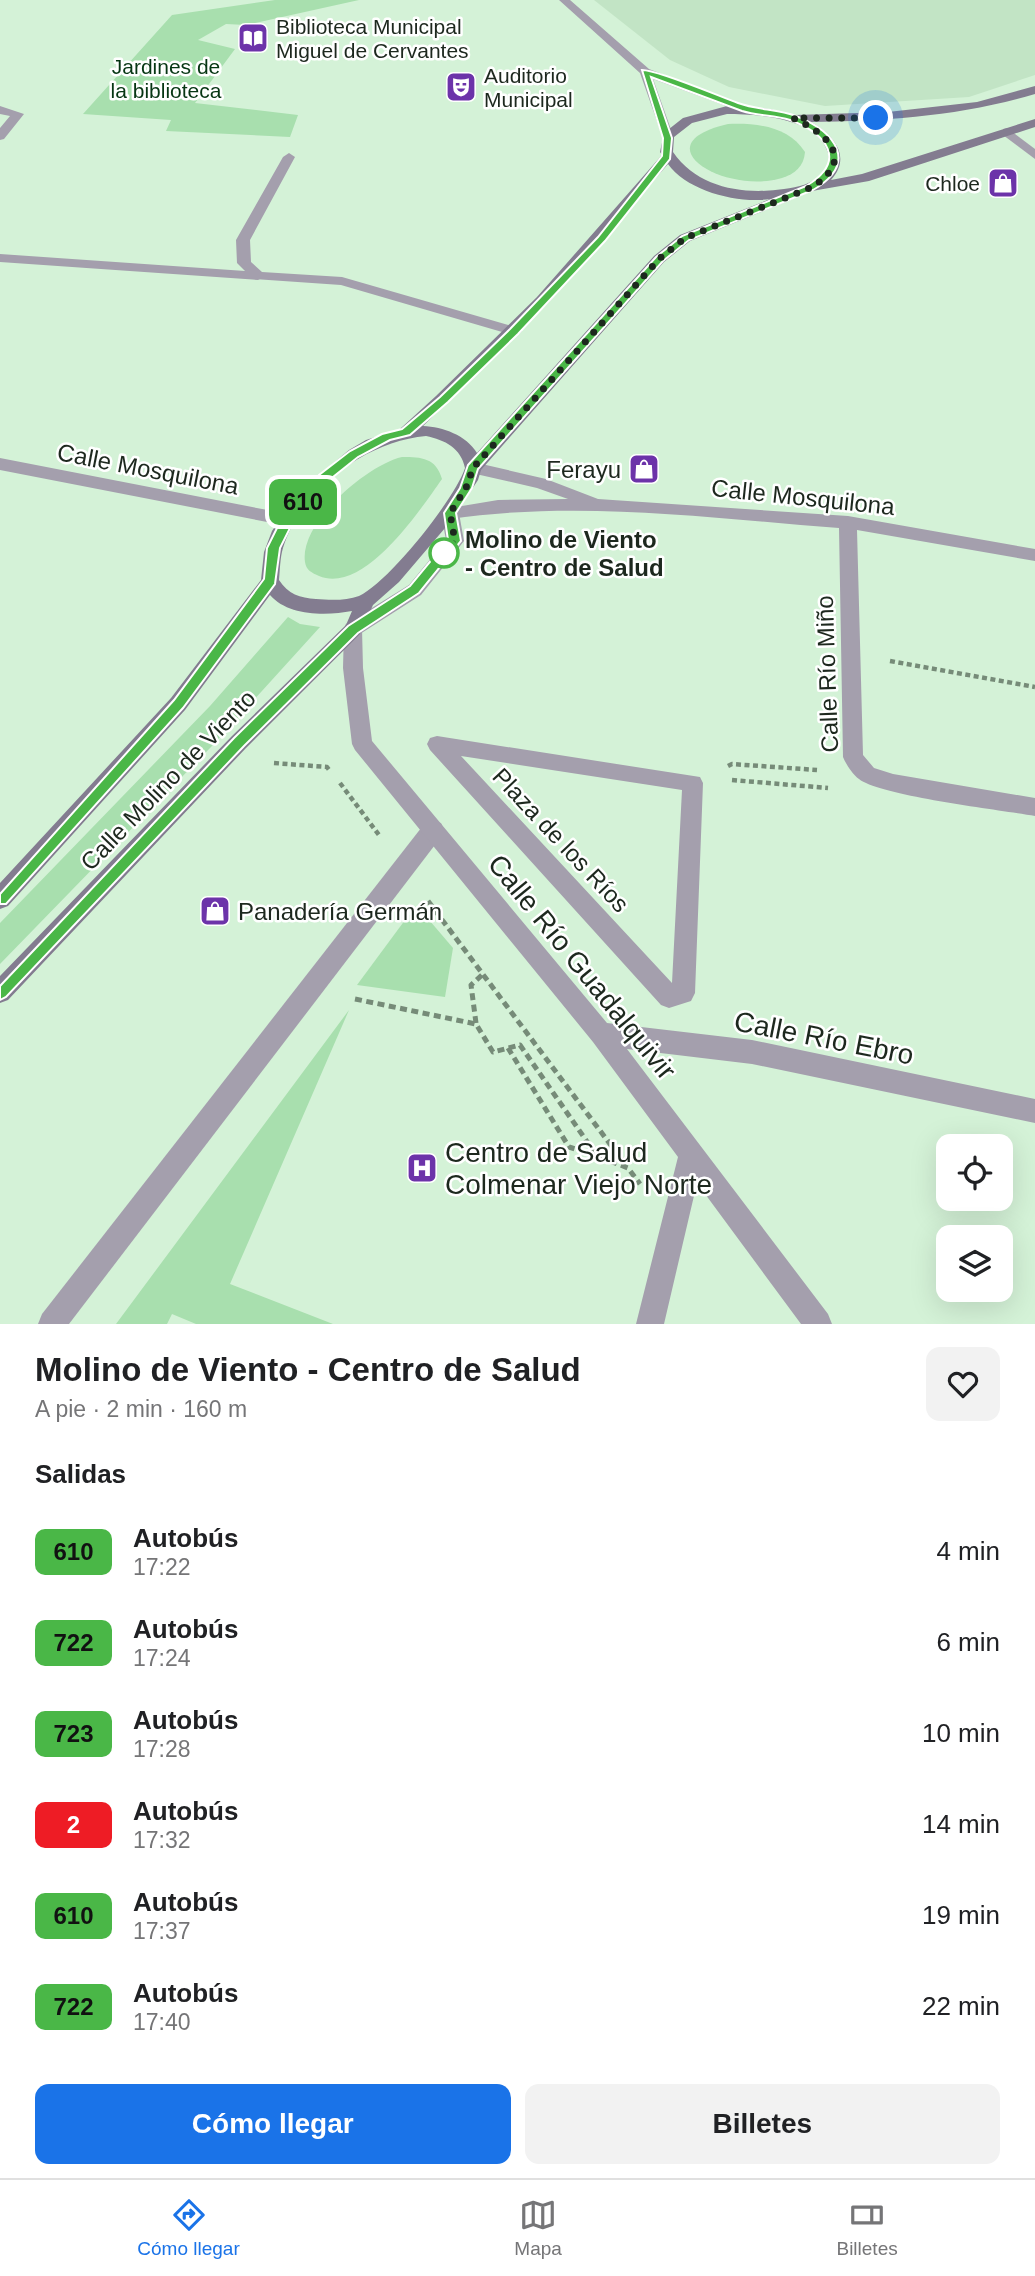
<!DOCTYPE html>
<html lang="es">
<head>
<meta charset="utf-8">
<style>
	body { margin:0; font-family:Arial,sans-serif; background:#f2f2f2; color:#202124; height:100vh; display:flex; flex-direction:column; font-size:26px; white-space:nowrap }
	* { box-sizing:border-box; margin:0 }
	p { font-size:23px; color:#757577 }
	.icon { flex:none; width:38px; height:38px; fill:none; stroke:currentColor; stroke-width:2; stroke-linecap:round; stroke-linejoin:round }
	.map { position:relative; height:1324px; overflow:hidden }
	.drawer { display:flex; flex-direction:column; background:#fff; flex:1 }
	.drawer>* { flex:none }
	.badge { padding:0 14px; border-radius:10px; font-size:24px; line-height:46px }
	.fabs { position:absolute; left:936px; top:1134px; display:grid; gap:14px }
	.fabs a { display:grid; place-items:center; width:77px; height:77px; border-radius:14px; background:#fff; box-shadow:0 7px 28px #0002; font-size:35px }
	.you { position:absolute; width:35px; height:35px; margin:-18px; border:5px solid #fff; border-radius:50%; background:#1a73e8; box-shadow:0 0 0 10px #1a73e833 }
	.map>.badge { position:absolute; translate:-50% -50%; box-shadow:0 0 0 4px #fff }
	h2 { padding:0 35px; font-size:26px; line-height:63px }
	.round { display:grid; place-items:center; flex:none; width:74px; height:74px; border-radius:14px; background:#f2f2f2 }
	.overview { display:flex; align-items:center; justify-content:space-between; height:119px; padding:0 35px }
	h1 { font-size:33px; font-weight:700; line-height:52px }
	.action { display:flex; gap:14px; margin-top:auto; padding:14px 35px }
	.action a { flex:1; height:80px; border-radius:14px; background:#1a73e8; color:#fff; font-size:28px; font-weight:700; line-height:80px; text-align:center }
	.action a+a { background:#f2f2f2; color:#202124 }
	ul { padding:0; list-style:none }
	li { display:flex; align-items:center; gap:21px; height:91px; padding:0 35px }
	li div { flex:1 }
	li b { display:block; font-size:26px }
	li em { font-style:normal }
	li .badge { min-width:77px; font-weight:700; text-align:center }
	.menu { display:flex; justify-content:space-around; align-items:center; height:98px; border-top:2px solid #e0e0e0; background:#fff; font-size:19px; color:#757577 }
	.menu a { display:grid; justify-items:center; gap:4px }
	.menu .selected { color:#1a73e8 }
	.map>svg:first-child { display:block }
	.built { fill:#c2e4c5 }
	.green { fill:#a8dfae }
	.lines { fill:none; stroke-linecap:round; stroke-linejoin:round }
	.path-far1 { stroke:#768b78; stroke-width:4.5; stroke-dasharray:5 3.5; stroke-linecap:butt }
	.path { stroke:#768b78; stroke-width:5; stroke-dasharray:7 4.5; stroke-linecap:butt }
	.service { fill:#a49fad; fill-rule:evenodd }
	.pedestrian { fill:#a49fad; fill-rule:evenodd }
	.minor { fill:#a49fad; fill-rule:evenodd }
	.secondary { fill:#837c90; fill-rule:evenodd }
	.line { fill:#4ab747; stroke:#fff; stroke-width:2 }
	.walk { stroke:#1d281e; stroke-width:7; stroke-dasharray:0 12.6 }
	.stop-dot { fill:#fff; stroke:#4ab747; stroke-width:3.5 }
	.labels { text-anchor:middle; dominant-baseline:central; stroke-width:5; stroke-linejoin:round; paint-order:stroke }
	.far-poi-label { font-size:21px; fill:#1d281e; stroke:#fff; text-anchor:start }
	.far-park-label { font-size:21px; fill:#063613; stroke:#fff }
	.street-label { font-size:24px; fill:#1d281e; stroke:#fff }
	.poi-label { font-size:24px; fill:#1d281e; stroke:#fff; text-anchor:end }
	.stop-label { font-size:24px; font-weight:bold; fill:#1d281e; stroke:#fff; text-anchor:start }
	.near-street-label { font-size:28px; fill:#1d281e; stroke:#fff }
	.near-poi-label { font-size:28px; fill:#1d281e; stroke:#fff; text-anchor:start }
</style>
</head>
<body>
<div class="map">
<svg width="1035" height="1324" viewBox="0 0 1035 1324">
	<rect width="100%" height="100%" fill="#d4f2d7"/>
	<path class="built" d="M594,0H1035V75L969,97L825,106L729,87L670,60Z"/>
	<g class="green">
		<path d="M275,0H359L246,25L226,24L198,40L235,49L195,103L298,115L290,137L166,131L171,120L83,114L172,15Z"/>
		<path d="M728,124C757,123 788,126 805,152C804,166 795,174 782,178C724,195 640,144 728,124Z"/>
		<path d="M402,457C422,457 436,458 442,479C420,510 364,595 319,576C312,573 306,570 305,562C299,523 367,465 402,457Z"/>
		<path d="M288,617L300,624L320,627L211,747L0,964V923L210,706Z"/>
		<path d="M415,911L424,914L453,948L445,997L357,985L408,916Z"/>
		<path d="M349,1010L230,1284L333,1324H196L172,1314L167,1324H116Z"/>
	</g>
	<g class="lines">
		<g class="path-far1">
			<path d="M890,661L1035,687"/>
			<path d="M274,763L327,767L330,771"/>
			<path d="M728,766L732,764L817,770"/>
			<path d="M732,780L828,788"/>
			<path d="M340,783L379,835"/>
		</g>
		<g class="path">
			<path d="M428,901L628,1168"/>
			<path d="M355,999L476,1024L493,1052L520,1045L597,1156L628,1168L640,1184"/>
			<path d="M476,1023L471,985L483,974"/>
			<path d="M508,1048L569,1147L597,1156"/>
		</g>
		<path class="service" d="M450,507L459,513L464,541L421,595L360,634H346L344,629L346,624L409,585L446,540L441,513Z"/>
		<g class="pedestrian">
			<path d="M0,254L258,272L265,276L258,280L0,262Z"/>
			<path d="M437,736L700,777L703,783L695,993L691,1001L669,1008L661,1005L430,750L427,744L430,738ZM461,756L682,790L672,983Z"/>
			<path d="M433,821L441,823L444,830L441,837L69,1324H38L42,1314L425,823Z"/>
		</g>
		<g class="minor">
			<path d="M559,0H570L649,69L755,110L745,113L653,79L674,138L672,141H664L640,73Z"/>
			<path d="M0,106L24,114L4,139L0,140V128L10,116L0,114Z"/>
			<path d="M1007,128L1035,149V159L1003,135V129Z"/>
			<path d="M289,153L295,157L250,240L251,262L262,272L342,277L519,328L522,331L519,334H509L341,285L253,279L237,263L236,240L283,157Z"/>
			<path d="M0,458L288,514L297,520L288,526L0,470Z"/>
			<path d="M473,462L546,479L598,499L848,516L1035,549V561L857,530L863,755L874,768L893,774L1035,798V816C1002,810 880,796 859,779C852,774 846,764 843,757L839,528C710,518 579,500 450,519L444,517L441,513L444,509L498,500L568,499L537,488L467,472L465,468Z"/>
			<path d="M353,622L360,624L362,629L363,668L372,741L607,1023L752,1040L1035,1099V1123L752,1064L627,1049L828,1314L832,1324H801L697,1183L664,1324H636L678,1157L593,1042L355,750L352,744L343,668L344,629L346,624Z"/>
		</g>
		<path class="secondary" d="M1035,86V94C962,116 887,121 811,122C834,135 852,157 831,180L862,174L1035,119V127L869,181L812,191L690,241L664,262L481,470L478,480L451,521L399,582L373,605L360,634L246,748L8,1000L0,1003V976L232,736L346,625L352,611C326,616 288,616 270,595L185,710L8,906L0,909V883L171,698L261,580L264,552L272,531L298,493L349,450L366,440L400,429L436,396L537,297L662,155L660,152L664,133L683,118L727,106L769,109L795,115L888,112L977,102ZM727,114C756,114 818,117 828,153C830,160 829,167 823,173C813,184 798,187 784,189C743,195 698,188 673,152L674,137L692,123ZM668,164C687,191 738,204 770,199L680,235L654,256L477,453C466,435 443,427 423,426L548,303ZM426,436C445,440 461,448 465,468C455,499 388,583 359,596C346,601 329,600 316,599C300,598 288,594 279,580C280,570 280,558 283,548C301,489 367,441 426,436Z"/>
	</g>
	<path class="line" d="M642,70C659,70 718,96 738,103C757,110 778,109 796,116C836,132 859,163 813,190L689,240L663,261L478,469L472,488L456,513L461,541L419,593L358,633L244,746L6,997L0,1000V986L234,738L348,626L410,586L448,540L444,513L460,488L468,465L656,257L682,236L806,186C848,161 827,134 790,120C775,115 758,116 742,111C712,100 681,88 651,77L672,138L670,159L605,241L518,334L448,402L410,435L390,440L358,457L328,481L293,522L280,548L275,584L183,708L6,904H0V894L174,700L264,579L267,548L281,520L319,475L350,451L382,434L402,429L440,397L510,329L598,237L662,156L663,138Z"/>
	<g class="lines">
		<path class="walk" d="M444,553L455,541L450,513L466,488L473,468L659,259L685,238L810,188C856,161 830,135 793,118H876"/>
	</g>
	<defs>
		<g id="library-square" transform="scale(1.575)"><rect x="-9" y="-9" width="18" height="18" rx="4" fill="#6c33a9" stroke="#fff"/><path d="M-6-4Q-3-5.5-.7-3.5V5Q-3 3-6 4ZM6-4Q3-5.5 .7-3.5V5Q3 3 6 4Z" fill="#fff"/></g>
		<g id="theatre-square" transform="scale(1.575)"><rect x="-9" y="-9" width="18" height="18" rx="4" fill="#6c33a9" stroke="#fff"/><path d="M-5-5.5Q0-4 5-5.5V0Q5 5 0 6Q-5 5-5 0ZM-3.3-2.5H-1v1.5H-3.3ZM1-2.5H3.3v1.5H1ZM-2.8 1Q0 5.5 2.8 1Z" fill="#fff"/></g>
		<g id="shop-square" transform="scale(1.575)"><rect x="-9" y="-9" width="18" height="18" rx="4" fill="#6c33a9" stroke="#fff"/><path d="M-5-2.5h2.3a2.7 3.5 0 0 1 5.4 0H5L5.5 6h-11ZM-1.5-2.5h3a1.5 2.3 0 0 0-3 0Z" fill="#fff"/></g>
		<g id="hospital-square" transform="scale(1.575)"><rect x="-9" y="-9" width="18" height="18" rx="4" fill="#6c33a9" stroke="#fff"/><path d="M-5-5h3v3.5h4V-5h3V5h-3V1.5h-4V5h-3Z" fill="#fff"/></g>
	</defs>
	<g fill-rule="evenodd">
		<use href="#library-square" x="253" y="38"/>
		<use href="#theatre-square" x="461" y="87"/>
		<use href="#shop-square" x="1003" y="183"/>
		<use href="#shop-square" x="644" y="469"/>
		<use href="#shop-square" x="215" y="911"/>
		<use href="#hospital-square" x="422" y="1168"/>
	</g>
	<circle class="stop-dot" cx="444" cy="553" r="14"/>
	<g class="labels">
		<g class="far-poi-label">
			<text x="276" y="26">Biblioteca Municipal<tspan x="276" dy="24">Miguel de Cervantes</tspan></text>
			<text x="484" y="75">Auditorio<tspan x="484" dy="24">Municipal</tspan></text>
			<text x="980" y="183" text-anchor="end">Chloe</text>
		</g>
		<g class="far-park-label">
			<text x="166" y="66">Jardines de<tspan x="166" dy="24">la biblioteca</tspan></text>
		</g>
		<g class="street-label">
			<text transform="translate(148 469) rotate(11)">Calle Mosquilona</text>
			<text transform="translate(803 497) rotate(6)">Calle Mosquilona</text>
			<text transform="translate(827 674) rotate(-92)">Calle Río Miño</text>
			<text transform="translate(168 780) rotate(-46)">Calle Molino de Viento</text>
			<text transform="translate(561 840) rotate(47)">Plaza de los Ríos</text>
		</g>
		<g class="poi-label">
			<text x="621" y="469">Ferayu</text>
			<text x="238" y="911" text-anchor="start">Panadería Germán</text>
		</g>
		<g class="stop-label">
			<text x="465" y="539">Molino de Viento<tspan x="465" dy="28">- Centro de Salud</tspan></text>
		</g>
		<g class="near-street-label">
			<text transform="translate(582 967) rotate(51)">Calle Río Guadalquivir</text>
			<text transform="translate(824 1038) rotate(11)">Calle Río Ebro</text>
		</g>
		<g class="near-poi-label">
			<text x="445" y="1152">Centro de Salud<tspan x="445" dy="32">Colmenar Viejo Norte</tspan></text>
		</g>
	</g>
</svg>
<div class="fabs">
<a><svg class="icon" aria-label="locate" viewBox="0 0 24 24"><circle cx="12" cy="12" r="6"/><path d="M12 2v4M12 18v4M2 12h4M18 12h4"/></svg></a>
<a><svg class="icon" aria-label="layers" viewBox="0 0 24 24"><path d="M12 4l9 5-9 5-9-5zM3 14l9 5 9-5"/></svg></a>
</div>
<div class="you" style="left:876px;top:118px"></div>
<b class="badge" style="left:303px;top:502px;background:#4ab747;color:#111">610</b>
</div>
<section class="drawer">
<div class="overview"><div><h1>Molino de Viento - Centro de Salud</h1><p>A pie · 2 min · 160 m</p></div><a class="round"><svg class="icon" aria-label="heart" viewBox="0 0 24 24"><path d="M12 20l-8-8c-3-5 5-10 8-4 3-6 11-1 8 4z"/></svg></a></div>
<h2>Salidas</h2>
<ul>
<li><span class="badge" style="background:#4ab747;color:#111">610</span><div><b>Autobús</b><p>17:22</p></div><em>4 min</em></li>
<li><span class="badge" style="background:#4ab747;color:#111">722</span><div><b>Autobús</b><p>17:24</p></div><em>6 min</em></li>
<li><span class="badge" style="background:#4ab747;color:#111">723</span><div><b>Autobús</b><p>17:28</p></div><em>10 min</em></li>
<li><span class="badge" style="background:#ee1c25;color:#fff">2</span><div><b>Autobús</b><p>17:32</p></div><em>14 min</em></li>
<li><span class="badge" style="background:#4ab747;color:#111">610</span><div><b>Autobús</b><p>17:37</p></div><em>19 min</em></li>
<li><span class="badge" style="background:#4ab747;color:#111">722</span><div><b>Autobús</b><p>17:40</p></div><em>22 min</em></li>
</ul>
<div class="action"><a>Cómo llegar</a><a>Billetes</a></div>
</section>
<nav class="menu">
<a class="selected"><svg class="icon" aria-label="directions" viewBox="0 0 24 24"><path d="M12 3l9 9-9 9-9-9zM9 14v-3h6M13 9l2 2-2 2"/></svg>Cómo llegar</a>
<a><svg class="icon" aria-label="map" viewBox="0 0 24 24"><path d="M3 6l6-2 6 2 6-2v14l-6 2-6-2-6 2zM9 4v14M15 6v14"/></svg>Mapa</a>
<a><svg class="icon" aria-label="tickets" viewBox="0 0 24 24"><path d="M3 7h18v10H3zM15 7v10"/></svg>Billetes</a>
</nav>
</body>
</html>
